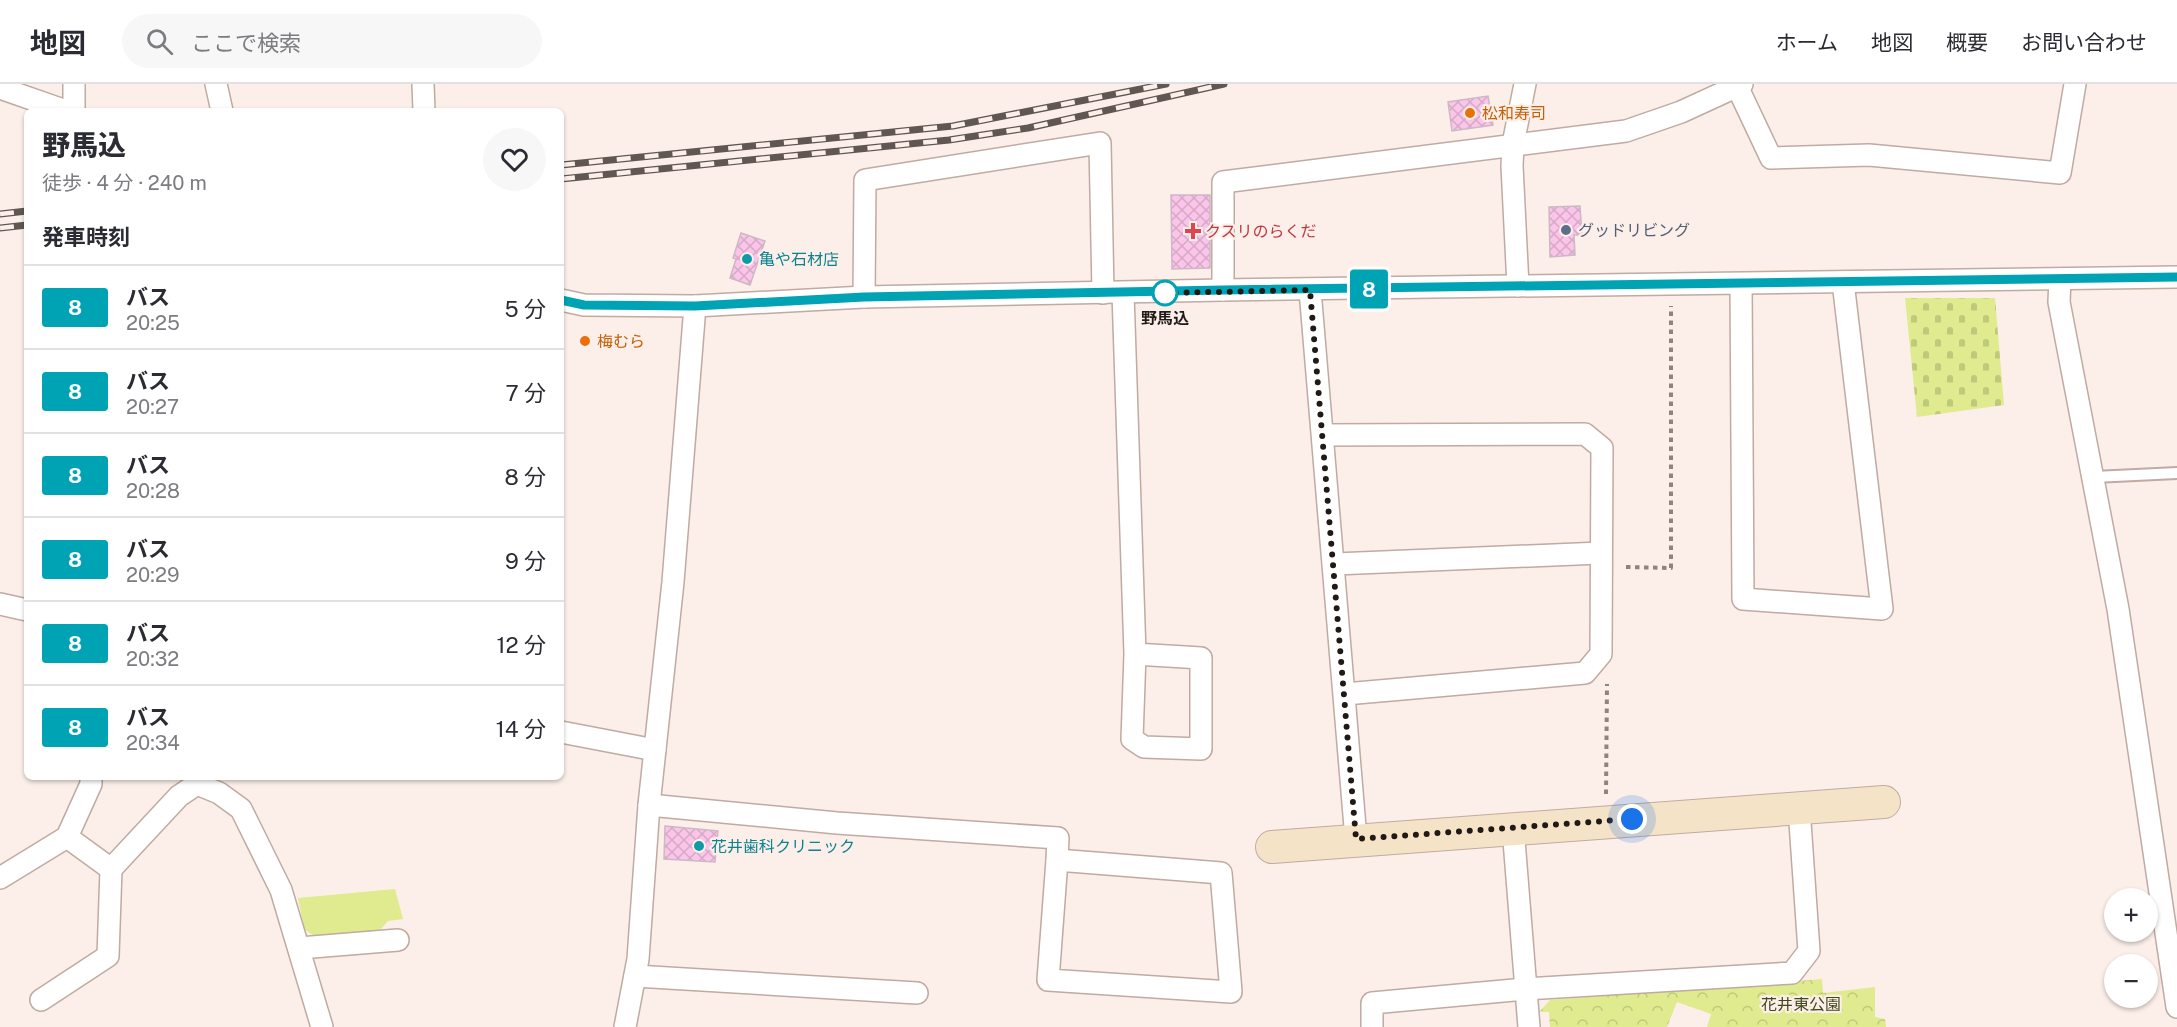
<!DOCTYPE html>
<html lang="ja">
<head>
<meta charset="utf-8">
<style>
	body { margin:0; font-family:"Public Sans","Noto Sans JP",sans-serif; background:#f7f7f7; color:#2b2b33; height:100vh; display:flex; flex-direction:column; font-size:22px; white-space:nowrap }
	* { box-sizing:border-box; margin:0 }
	p { font-size:20px; color:#7c7c81 }
	.icon { flex:none; width:33px; height:33px; fill:none; stroke:currentColor; stroke-width:2; stroke-linecap:round; stroke-linejoin:round }
	.map { position:relative; flex:1; overflow:hidden }
	.drawer { position:absolute; left:24px; top:24px; width:540px; height:672px; display:flex; flex-direction:column; background:#fff; border-radius:9px; box-shadow:0 2px 4px #0004 }
	.drawer>* { flex:none }
	.badge { padding:0 12px; border-radius:4px; font-size:21px; line-height:39px }
	.controls { position:absolute; left:2104px; top:804px; display:grid; gap:12px }
	.controls a { display:grid; place-items:center; width:54px; height:54px; border-radius:50%; background:#fff; box-shadow:0 2px 4px #0004; font-size:30px }
	.you { position:absolute; width:30px; height:30px; margin:-15px; border:4px solid #fff; border-radius:50%; background:#1a73e8; box-shadow:0 0 0 9px #1a73e833 }
	.map>.badge { position:absolute; translate:-50% -50%; box-shadow:0 0 0 3px #fff }
	h2 { padding:0 18px; font-size:22px; line-height:54px }
	.round { display:grid; place-items:center; flex:none; width:63px; height:63px; border-radius:32px; background:#f7f7f7 }
	.headline { display:flex; align-items:center; justify-content:space-between; height:102px; padding:0 18px }
	h1 { font-size:28px; font-weight:800; line-height:45px }
	ul { padding:0; list-style:none }
	li { display:flex; align-items:center; gap:18px; height:84px; padding:0 18px; border-top:2px solid #e1e1e2 }
	li div { flex:1 }
	li b { display:block; font-size:22px }
	li em { font-style:normal }
	li .badge { min-width:66px; font-weight:700; text-align:center }
	header { display:flex; align-items:center; gap:36px; box-sizing:border-box; height:84px; padding:0 30px; background:#fff; border-bottom:2px solid #e1e1e2 }
	header strong { font-size:28px }
	nav { display:flex; gap:33px; margin-inline-start:auto; font-size:21px }
	.search { width:420px; height:54px; background:#f7f7f7; display:flex; align-items:center; gap:15px; box-sizing:border-box; padding:0 21px; border-radius:33px; color:#7c7c81; font-size:22px }
	.map>svg:first-child { display:block }
	.grass { fill:#dfeb8e }
	.forest { fill:url(#forest-crowns) }
	.cemetery { fill:url(#cemetery-stones) }
	.building { fill:url(#building-cross-hatch); stroke:#ccb9c6; stroke-width:1.5 }
	.lines { fill:none; stroke-linecap:round; stroke-linejoin:round }
	.lane-casing { stroke:#bfaba1; stroke-width:14 }
	.street-casing { stroke:#bfaba1; stroke-width:24 }
	.secondary-casing { stroke:#bfaba1; stroke-width:34 }
	.path { stroke:#8e847f; stroke-width:4; stroke-dasharray:4.5 4.5; stroke-linecap:butt }
	.lane { stroke:#fff; stroke-width:10 }
	.street { stroke:#fff; stroke-width:21 }
	.secondary { stroke:#f5e3c8; stroke-width:32 }
	.rail-casing { stroke:#605753; stroke-width:7 }
	.rail { stroke:#fcefe9; stroke-width:4.5; stroke-dasharray:14; stroke-linecap:butt }
	.line-casing { stroke:#fff; stroke-width:14 }
	.line { stroke:#00a3b4; stroke-width:9 }
	.walk { stroke:#211916; stroke-width:6; stroke-dasharray:0 10.8 }
	.food-dot { fill:#e8710a; stroke:#fcefe9; stroke-width:2 }
	.service-dot { fill:#5c6f8a; stroke:#fcefe9; stroke-width:2 }
	.health-dot { fill:#e0444e; stroke:#fcefe9; stroke-width:2 }
	.culture-dot { fill:#0f9aa8; stroke:#fcefe9; stroke-width:2 }
	.stop-dot { fill:#fff; stroke:#00a3b4; stroke-width:3 }
	.labels { text-anchor:middle; dominant-baseline:central; stroke-width:4.5; stroke-linejoin:round; paint-order:stroke }
	.food-label { font-size:16px; fill:#c56008; stroke:#fcefe9; text-anchor:start }
	.service-label { font-size:16px; fill:#4e5e75; stroke:#fcefe9; text-anchor:start }
	.health-label { font-size:16px; fill:#be3a42; stroke:#fcefe9; text-anchor:start }
	.culture-label { font-size:16px; fill:#0d838f; stroke:#fcefe9; text-anchor:start }
	.stop-label { font-size:16px; font-weight:bold; fill:#211916; stroke:#fcefe9 }
	.park-label { font-size:16px; fill:#42481e; stroke:#fcefe9 }
</style>
</head>
<body>
<header>
<strong>地図</strong>
<div class="search"><svg class="icon" aria-label="search" viewBox="0 0 24 24"><circle cx="10" cy="10" r="6"/><path d="M15 15l6 6"/></svg>ここで検索</div>
<nav><a>ホーム</a><a>地図</a><a>概要</a><a>お問い合わせ</a></nav>
</header>
<div class="map">
<svg width="2177" height="943" viewBox="0 0 2177 943">
	<defs>
		<pattern id="forest-crowns" width="20" height="18" patternUnits="userSpaceOnUse" patternTransform="scale(1.5)"><rect width="20" height="18" fill="#dfeb8e"/><path d="M2 6a3 3 0 1 1 6 0M12 15a3 3 0 1 1 6 0" fill="none" stroke="#bfc97a"/></pattern>
		<pattern id="cemetery-stones" width="16" height="16" patternUnits="userSpaceOnUse" patternTransform="scale(1.5)"><rect width="16" height="16" fill="#dfeb8e"/><path d="M2 7V4a2 2 0 0 1 4 0v3zM10 15v-3a2 2 0 0 1 4 0v3z" fill="#bfc97a"/></pattern>
		<pattern id="building-cross-hatch" width="8" height="8" patternUnits="userSpaceOnUse" patternTransform="scale(1.5)"><rect width="8" height="8" fill="#fac5e8"/><path d="M0 0l8 8M0 8l8-8" fill="none" stroke="#d6a9c6"/></pattern>
	</defs>
	<rect width="100%" height="100%" fill="#fcefe9"/>
	<path class="grass" d="M395,805L403,835L388,837L379,847L314,852L304,845L298,814Z"/>
	<path class="forest" d="M1822,895L1823,909L1875,903V933L1885,935L1886,943H1707L1711,930L1677,918L1667,943H1550L1549,928H1539L1550,916Z"/>
	<path class="cemetery" d="M1905,214H1995L2004,321L1917,333Z"/>
	<g class="building">
		<path d="M1488,12L1493,41L1452,47L1448,18Z"/>
		<path d="M1171,111H1210V184L1172,185Z"/>
		<path d="M1580,122L1582,151H1574L1575,171L1550,173L1549,123Z"/>
		<path d="M741,149L765,157L750,201L730,194L736,175L733,174Z"/>
		<path d="M665,742L718,747L715,778L664,775Z"/>
	</g>
	<g class="lines">
		<g class="lane-casing">
			<path id="lane" d="M2094,393L2177,389"/>
		</g>
		<g class="street-casing">
			<g id="street">
				<path d="M216,0L222,27"/>
				<path d="M423,0L424,27"/>
				<path d="M1736,0L1771,74L1869,71L2060,89L2075,0"/>
				<path d="M0,4L66,27"/>
				<path d="M74,27V0"/>
				<path d="M2060,195L2059,218L2118,525L2177,923"/>
				<path d="M1741,200L1743,515L1882,525L1843,198"/>
				<path d="M1518,202L1512,82L1513,60L1525,0"/>
				<path d="M1223,206V98L1626,47L1681,28L1742,0"/>
				<path d="M1310,206L1356,755"/>
				<path d="M1123,209L1135,570L1132,655L1144,663L1201,665V574L1135,570"/>
				<path d="M864,213L865,96L1100,59L1103,209"/>
				<path d="M561,216L584,221L695,222L864,213L1223,206L2177,193"/>
				<path d="M1323,351L1585,350L1602,364L1601,570L1585,589L1345,610"/>
				<path d="M1335,480L1600,469"/>
				<path d="M0,520L27,526"/>
				<path d="M561,648L655,666"/>
				<path d="M649,721L837,739L1058,754L1057,776"/>
				<path d="M1513,744L1529,943"/>
				<path d="M67,753L111,785L179,712L197,700L219,709L241,725L281,806L322,943"/>
				<path d="M1057,776L1221,789L1231,908L1048,896Z"/>
				<path d="M0,794L67,753L91,700V693"/>
				<path d="M300,864L398,856"/>
				<path d="M635,892L917,909"/>
				<path d="M41,916L108,872L111,785"/>
				<path d="M625,943L638,875L649,721L673,498L695,222"/>
				<path d="M1372,943V919L1525,905L1792,889L1809,867L1799,724"/>
			</g>
		</g>
		<g class="secondary-casing">
			<path id="secondary" d="M1272,763L1884,718"/>
		</g>
		<g class="path">
			<path d="M1626,483L1671,484V222"/>
			<path d="M1606,710L1607,600"/>
		</g>
		<use href="#lane" class="lane"/>
		<use href="#street" class="street"/>
		<use href="#secondary" class="secondary"/>
		<g class="rail-casing">
			<g id="rail">
				<path d="M561,81L953,42L1166,0"/>
				<path d="M561,95L949,56L1028,44L1224,0"/>
				<path d="M0,130L27,127"/>
				<path d="M0,144L27,141"/>
			</g>
		</g>
		<use href="#rail" class="rail"/>
	</g>
	<g class="lines">
		<g class="line-casing">
			<path id="line" d="M561,216L584,221L695,222L864,213L1223,206L2177,193"/>
		</g>
		<use href="#line" class="line"/>
		<path class="walk" d="M1165,209L1310,206L1356,755L1632,735"/>
	</g>
	<g class="food-dot">
		<circle cx="1470" cy="29" r="6"/>
		<circle cx="585" cy="257" r="6"/>
	</g>
	<circle class="service-dot" cx="1566" cy="146" r="6"/>
	<path class="health-dot" d="M1190 138h6v6h6v6h-6v6h-6v-6h-6v-6h6z"/>
	<g class="culture-dot">
		<circle cx="747" cy="175" r="6"/>
		<circle cx="699" cy="762" r="6"/>
	</g>
	<circle class="stop-dot" cx="1165" cy="209" r="12"/>
	<g class="labels">
		<g class="food-label">
			<text x="1482" y="29">松和寿司</text>
			<text x="597" y="257">梅むら</text>
		</g>
		<g class="service-label">
			<text x="1578" y="146">グッドリビング</text>
		</g>
		<g class="health-label">
			<text x="1205" y="147">クスリのらくだ</text>
		</g>
		<g class="culture-label">
			<text x="759" y="175">亀や石材店</text>
			<text x="711" y="762">花井歯科クリニック</text>
		</g>
		<g class="stop-label">
			<text x="1165" y="234">野馬込</text>
		</g>
		<g class="park-label">
			<text x="1801" y="920">花井東公園</text>
		</g>
	</g>
</svg>
<div class="controls">
<a>+</a>
<a>−</a>
</div>
<div class="you" style="left:1632px;top:735px"></div>
<b class="badge" style="left:1369px;top:205px;background:#00a3b4;color:#fff">8</b>
<section class="drawer">
<div class="headline"><div><h1>野馬込</h1><p>徒歩 · 4 分 · 240 m</p></div><a class="round"><svg class="icon" aria-label="heart" viewBox="0 0 24 24"><path d="M12 20l-8-8c-3-5 5-10 8-4 3-6 11-1 8 4z"/></svg></a></div>
<h2>発車時刻</h2>
<ul>
<li><span class="badge" style="background:#00a3b4;color:#fff">8</span><div><b>バス</b><p>20:25</p></div><em>5 分</em></li>
<li><span class="badge" style="background:#00a3b4;color:#fff">8</span><div><b>バス</b><p>20:27</p></div><em>7 分</em></li>
<li><span class="badge" style="background:#00a3b4;color:#fff">8</span><div><b>バス</b><p>20:28</p></div><em>8 分</em></li>
<li><span class="badge" style="background:#00a3b4;color:#fff">8</span><div><b>バス</b><p>20:29</p></div><em>9 分</em></li>
<li><span class="badge" style="background:#00a3b4;color:#fff">8</span><div><b>バス</b><p>20:32</p></div><em>12 分</em></li>
<li><span class="badge" style="background:#00a3b4;color:#fff">8</span><div><b>バス</b><p>20:34</p></div><em>14 分</em></li>
</ul>
</section>
</div>
</body>
</html>
